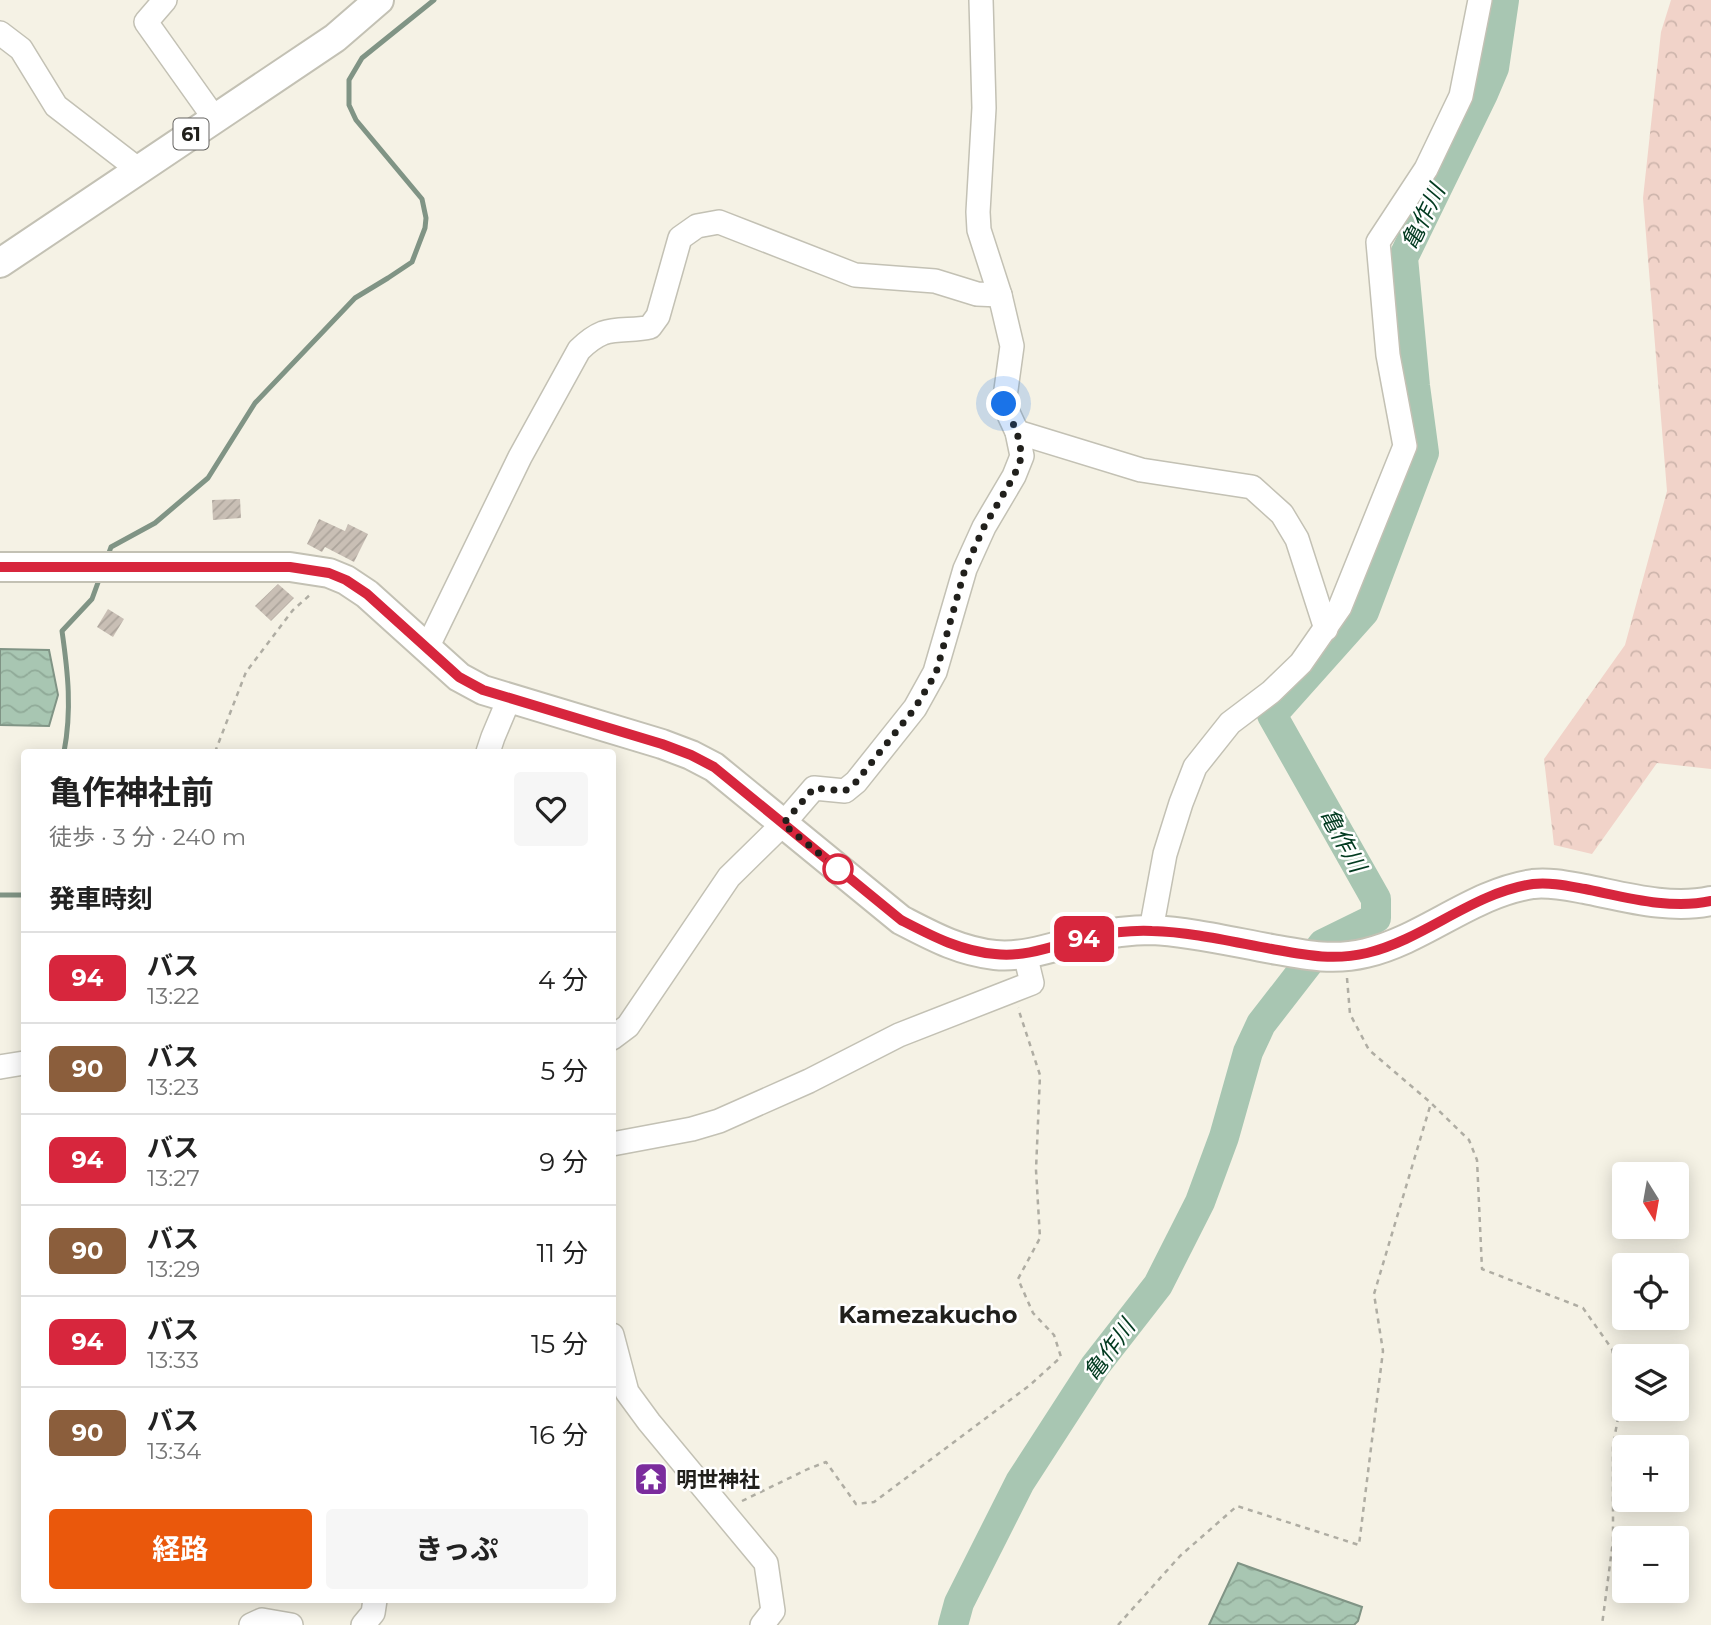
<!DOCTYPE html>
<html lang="ja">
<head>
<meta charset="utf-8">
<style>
	body { margin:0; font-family:Montserrat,"Noto Sans JP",sans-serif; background:#f6f6f6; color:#222; height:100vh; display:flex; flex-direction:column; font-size:26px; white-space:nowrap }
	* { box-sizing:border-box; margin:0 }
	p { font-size:23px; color:#767676 }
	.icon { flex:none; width:38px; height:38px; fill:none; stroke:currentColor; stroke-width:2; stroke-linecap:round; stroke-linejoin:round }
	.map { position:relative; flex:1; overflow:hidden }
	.panel { position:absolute; left:21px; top:749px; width:595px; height:854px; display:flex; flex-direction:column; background:#fff; border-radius:7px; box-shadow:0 4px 18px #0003 }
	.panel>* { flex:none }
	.badge { padding:0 14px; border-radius:10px; font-size:24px; line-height:46px }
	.needle { width:46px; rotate:169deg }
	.buttons { position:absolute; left:1612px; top:1162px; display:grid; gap:14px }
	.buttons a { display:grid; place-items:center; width:77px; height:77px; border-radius:7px; background:#fff; box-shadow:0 4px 18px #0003; font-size:35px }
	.you { position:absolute; width:35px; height:35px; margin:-18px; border:5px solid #fff; border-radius:50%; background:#1a73e8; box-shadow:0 0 0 10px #1a73e833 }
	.map>.badge { position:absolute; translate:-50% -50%; box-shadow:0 0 0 4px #fff }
	h2 { padding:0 28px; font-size:26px; line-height:63px }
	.round { display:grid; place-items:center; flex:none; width:74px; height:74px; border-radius:7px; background:#f6f6f6 }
	.summary { display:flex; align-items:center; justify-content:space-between; height:119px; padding:0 28px }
	h1 { font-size:33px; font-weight:700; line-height:52px }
	.cta { display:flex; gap:14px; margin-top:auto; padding:14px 28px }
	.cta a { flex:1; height:80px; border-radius:7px; background:#ea580c; color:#fff; font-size:28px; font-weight:700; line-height:80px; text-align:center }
	.cta a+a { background:#f6f6f6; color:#222 }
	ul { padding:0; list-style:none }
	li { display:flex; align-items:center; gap:21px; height:91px; padding:0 28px; border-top:2px solid #e0e0e0 }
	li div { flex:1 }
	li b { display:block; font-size:26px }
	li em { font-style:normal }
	li .badge { min-width:77px; font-weight:700; text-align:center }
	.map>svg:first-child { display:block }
	.forest { fill:url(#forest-crowns) }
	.water { fill:url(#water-waves); stroke:#809485; stroke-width:2 }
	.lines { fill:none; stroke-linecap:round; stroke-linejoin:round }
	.stream { stroke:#809485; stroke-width:5 }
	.river { stroke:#a8c6b2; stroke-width:30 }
	.building { fill:url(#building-hatch) }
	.minor-casing { stroke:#c3c1b4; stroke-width:26 }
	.major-casing { stroke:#c3c1b4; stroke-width:32 }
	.path { stroke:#afada3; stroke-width:2.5; stroke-dasharray:5 5; stroke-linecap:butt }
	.minor { stroke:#fff; stroke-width:23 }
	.major { stroke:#fff; stroke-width:28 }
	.line-casing { stroke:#fff; stroke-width:16 }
	.line { stroke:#d7263d; stroke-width:10 }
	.walk { stroke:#21201c; stroke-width:7; stroke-dasharray:0 12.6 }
	.stop-dot { fill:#fff; stroke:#d7263d; stroke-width:3.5 }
	.labels { text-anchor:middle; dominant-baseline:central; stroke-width:5; stroke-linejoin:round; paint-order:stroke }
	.shield { fill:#fff; stroke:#646360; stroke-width:2 }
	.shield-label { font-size:19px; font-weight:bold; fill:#21201c }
	.poi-label { font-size:21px; font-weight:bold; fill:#21201c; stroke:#fff; text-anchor:start }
	.water-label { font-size:23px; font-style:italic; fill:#013a1f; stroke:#fff }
	.quarter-label { font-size:24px; font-weight:bold; fill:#21201c; stroke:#fff }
</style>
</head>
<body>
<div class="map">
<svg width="1711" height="1625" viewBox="0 0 1711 1625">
	<defs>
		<pattern id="forest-crowns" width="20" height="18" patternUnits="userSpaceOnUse" patternTransform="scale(1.75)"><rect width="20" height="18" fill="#f1d3c9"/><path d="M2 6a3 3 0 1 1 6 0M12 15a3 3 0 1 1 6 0" fill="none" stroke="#ceb5ac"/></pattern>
		<pattern id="water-waves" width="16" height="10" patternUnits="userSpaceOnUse" patternTransform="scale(1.75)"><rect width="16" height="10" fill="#a8c6b2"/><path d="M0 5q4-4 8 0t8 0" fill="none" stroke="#90aa98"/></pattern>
		<pattern id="building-hatch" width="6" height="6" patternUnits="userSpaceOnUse" patternTransform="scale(1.75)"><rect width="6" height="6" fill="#c9bfb5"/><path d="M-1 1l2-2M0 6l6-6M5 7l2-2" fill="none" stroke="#aca49b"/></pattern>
	</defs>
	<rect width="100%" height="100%" fill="#f5f2e5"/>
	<path class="forest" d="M1671,0H1711V769L1657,763L1592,854L1554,845L1544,759L1625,645L1667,491L1643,198L1661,32Z"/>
	<g class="water">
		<path d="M0,649L49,650L58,695L49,726L0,725Z"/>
		<path d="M1238,1563L1362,1607L1358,1621L1354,1625H1209Z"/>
	</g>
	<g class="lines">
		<g class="stream">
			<path d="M107,558L111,547L155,523L208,478L255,403L355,298L388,278L412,262L425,228L426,218L422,199L356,120L349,105V80L362,58L434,0"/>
			<path d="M64,752C72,710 68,673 62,631L92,599L100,577"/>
			<path d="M0,895H24"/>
		</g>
		<path class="river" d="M953,1625L959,1603L1020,1482L1095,1366L1158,1285L1200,1202L1224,1137L1248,1052L1261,1024L1323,944L1376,918V899L1272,715L1364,612L1424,453L1415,386L1403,258L1483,94L1494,68L1504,0"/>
	</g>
	<g class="building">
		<path d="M240,499L241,518L213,520L212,500Z"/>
		<path d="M319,519L345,531L348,524L368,534L354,562L325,547L322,552L307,544Z"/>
		<path d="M278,584L294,598L271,621L255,606Z"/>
		<path d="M108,609L124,619L113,637L97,627Z"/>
	</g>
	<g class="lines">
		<g class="minor-casing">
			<g id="minor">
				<path d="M165,0L146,22L215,119"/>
				<path d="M0,33L21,49L56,106L139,170"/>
				<path d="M1017,432L1141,470L1252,487L1282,514L1297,539L1326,629"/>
				<path d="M427,648L520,457L579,350C586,343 593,337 603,333C617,328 635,331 650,327L658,316L680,238L697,226L719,222L855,275L935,281L977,294L1000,295"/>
				<path d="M488,752L493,737L509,699"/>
				<path d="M1151,930L1165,854L1181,803L1195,767L1230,723L1271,692L1301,663L1340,607L1405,446L1388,355L1378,242L1426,169L1461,96L1480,0"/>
				<path d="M612,1038L628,1026L729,877L783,824L814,788L845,791L856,782L915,708L935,672L965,569L984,527L1014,476L1022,456L1017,432L1004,404L1012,346L1000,295L979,230L978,212L984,108L981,0"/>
				<path d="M0,1067L24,1063"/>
				<path d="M612,1144L692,1129L719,1121L809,1081L899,1035L1032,983L1025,954"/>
				<path d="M612,1335L627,1392L649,1422L766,1563L773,1611L762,1625"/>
				<path d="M251,1625L262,1620L291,1625"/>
				<path d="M363,1625L373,1613L375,1600"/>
			</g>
		</g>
		<g class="major-casing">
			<g id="major">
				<path d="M0,263L335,38L379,0"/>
				<path d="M0,567H290L329,573L346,580L367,594L459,677L483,690L662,744L691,755L714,767L901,920C932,936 959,951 995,955C1027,958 1058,945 1088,938C1108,933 1131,930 1152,930C1192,932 1233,942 1272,949C1305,955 1333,961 1366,953C1425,939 1472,893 1533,884C1550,882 1568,886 1585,889C1625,897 1670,910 1711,901"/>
			</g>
		</g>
		<g class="path">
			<path d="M215,752L246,672L293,610L311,594"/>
			<path d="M1347,978L1350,1014L1369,1050L1431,1103L1469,1140L1477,1160L1482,1269L1583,1308L1612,1349L1622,1395L1613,1446V1541L1602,1625"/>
			<path d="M742,1501L808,1469L826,1462L856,1504L874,1502L1030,1385L1061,1357L1054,1335L1033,1313L1018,1279L1040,1238L1036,1170L1040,1075L1018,1008"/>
			<path d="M1118,1625L1180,1556L1237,1506L1359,1545L1383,1351L1374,1294L1431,1103"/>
		</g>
		<use href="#minor" class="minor"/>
		<use href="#major" class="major"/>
	</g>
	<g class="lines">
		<g class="line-casing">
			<path id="line" d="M0,567H290L329,573L346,580L367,594L459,677L483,690L662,744L691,755L714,767L901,920C932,936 960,951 995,954C1027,958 1058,944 1088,937C1108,933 1131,930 1152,931C1192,932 1233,942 1272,949C1305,955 1333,961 1367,953C1425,939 1472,893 1533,884C1550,882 1568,886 1585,889C1625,897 1670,910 1711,901"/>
		</g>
		<use href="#line" class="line"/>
		<path class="walk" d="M838,869L783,824L814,788L845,791L856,782L915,708L936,673L965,569L984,527L1014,476L1022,456L1017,432L1004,404"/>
	</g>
	<defs>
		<g id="temple-square" transform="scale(1.75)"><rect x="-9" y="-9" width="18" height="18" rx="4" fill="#7b2c9d" stroke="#fff"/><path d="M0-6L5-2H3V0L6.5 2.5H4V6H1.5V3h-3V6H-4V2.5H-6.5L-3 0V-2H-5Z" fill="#fff"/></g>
	</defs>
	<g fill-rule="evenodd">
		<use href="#temple-square" x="651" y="1479"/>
	</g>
	<circle class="stop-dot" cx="838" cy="869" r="14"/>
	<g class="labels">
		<rect class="shield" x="173.5" y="118.5" width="35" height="31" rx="5"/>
		<g class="shield-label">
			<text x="191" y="134">61</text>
		</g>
		<g class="poi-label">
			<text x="676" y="1479">明世神社</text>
		</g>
		<g class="water-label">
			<text transform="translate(1423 217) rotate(-64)">亀作川</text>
			<text transform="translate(1343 840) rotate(61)">亀作川</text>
			<text transform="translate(1109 1350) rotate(-54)">亀作川</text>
		</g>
		<g class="quarter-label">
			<text x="928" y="1314">Kamezakucho</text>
		</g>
	</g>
</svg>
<div class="buttons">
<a><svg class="needle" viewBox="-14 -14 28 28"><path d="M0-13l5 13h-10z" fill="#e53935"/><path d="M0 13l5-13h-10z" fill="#767676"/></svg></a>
<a><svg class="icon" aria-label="locate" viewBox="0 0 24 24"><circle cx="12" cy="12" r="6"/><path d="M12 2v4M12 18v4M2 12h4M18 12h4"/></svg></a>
<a><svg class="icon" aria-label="layers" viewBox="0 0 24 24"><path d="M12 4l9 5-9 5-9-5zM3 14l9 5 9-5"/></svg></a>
<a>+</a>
<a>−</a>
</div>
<div class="you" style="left:1004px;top:404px"></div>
<b class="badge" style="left:1084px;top:939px;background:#d7263d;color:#fff">94</b>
<section class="panel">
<div class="summary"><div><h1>亀作神社前</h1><p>徒歩 · 3 分 · 240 m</p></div><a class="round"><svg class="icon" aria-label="heart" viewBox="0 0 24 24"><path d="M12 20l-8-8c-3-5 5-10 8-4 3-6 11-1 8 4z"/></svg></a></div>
<h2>発車時刻</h2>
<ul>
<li><span class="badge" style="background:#d7263d;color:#fff">94</span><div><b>バス</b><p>13:22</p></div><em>4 分</em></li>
<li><span class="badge" style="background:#8b5e3c;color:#fff">90</span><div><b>バス</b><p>13:23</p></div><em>5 分</em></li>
<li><span class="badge" style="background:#d7263d;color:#fff">94</span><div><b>バス</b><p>13:27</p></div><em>9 分</em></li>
<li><span class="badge" style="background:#8b5e3c;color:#fff">90</span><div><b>バス</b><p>13:29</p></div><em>11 分</em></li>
<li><span class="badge" style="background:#d7263d;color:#fff">94</span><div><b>バス</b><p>13:33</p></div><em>15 分</em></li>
<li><span class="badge" style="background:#8b5e3c;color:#fff">90</span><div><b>バス</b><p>13:34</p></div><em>16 分</em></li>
</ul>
<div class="cta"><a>経路</a><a>きっぷ</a></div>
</section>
</div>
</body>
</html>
